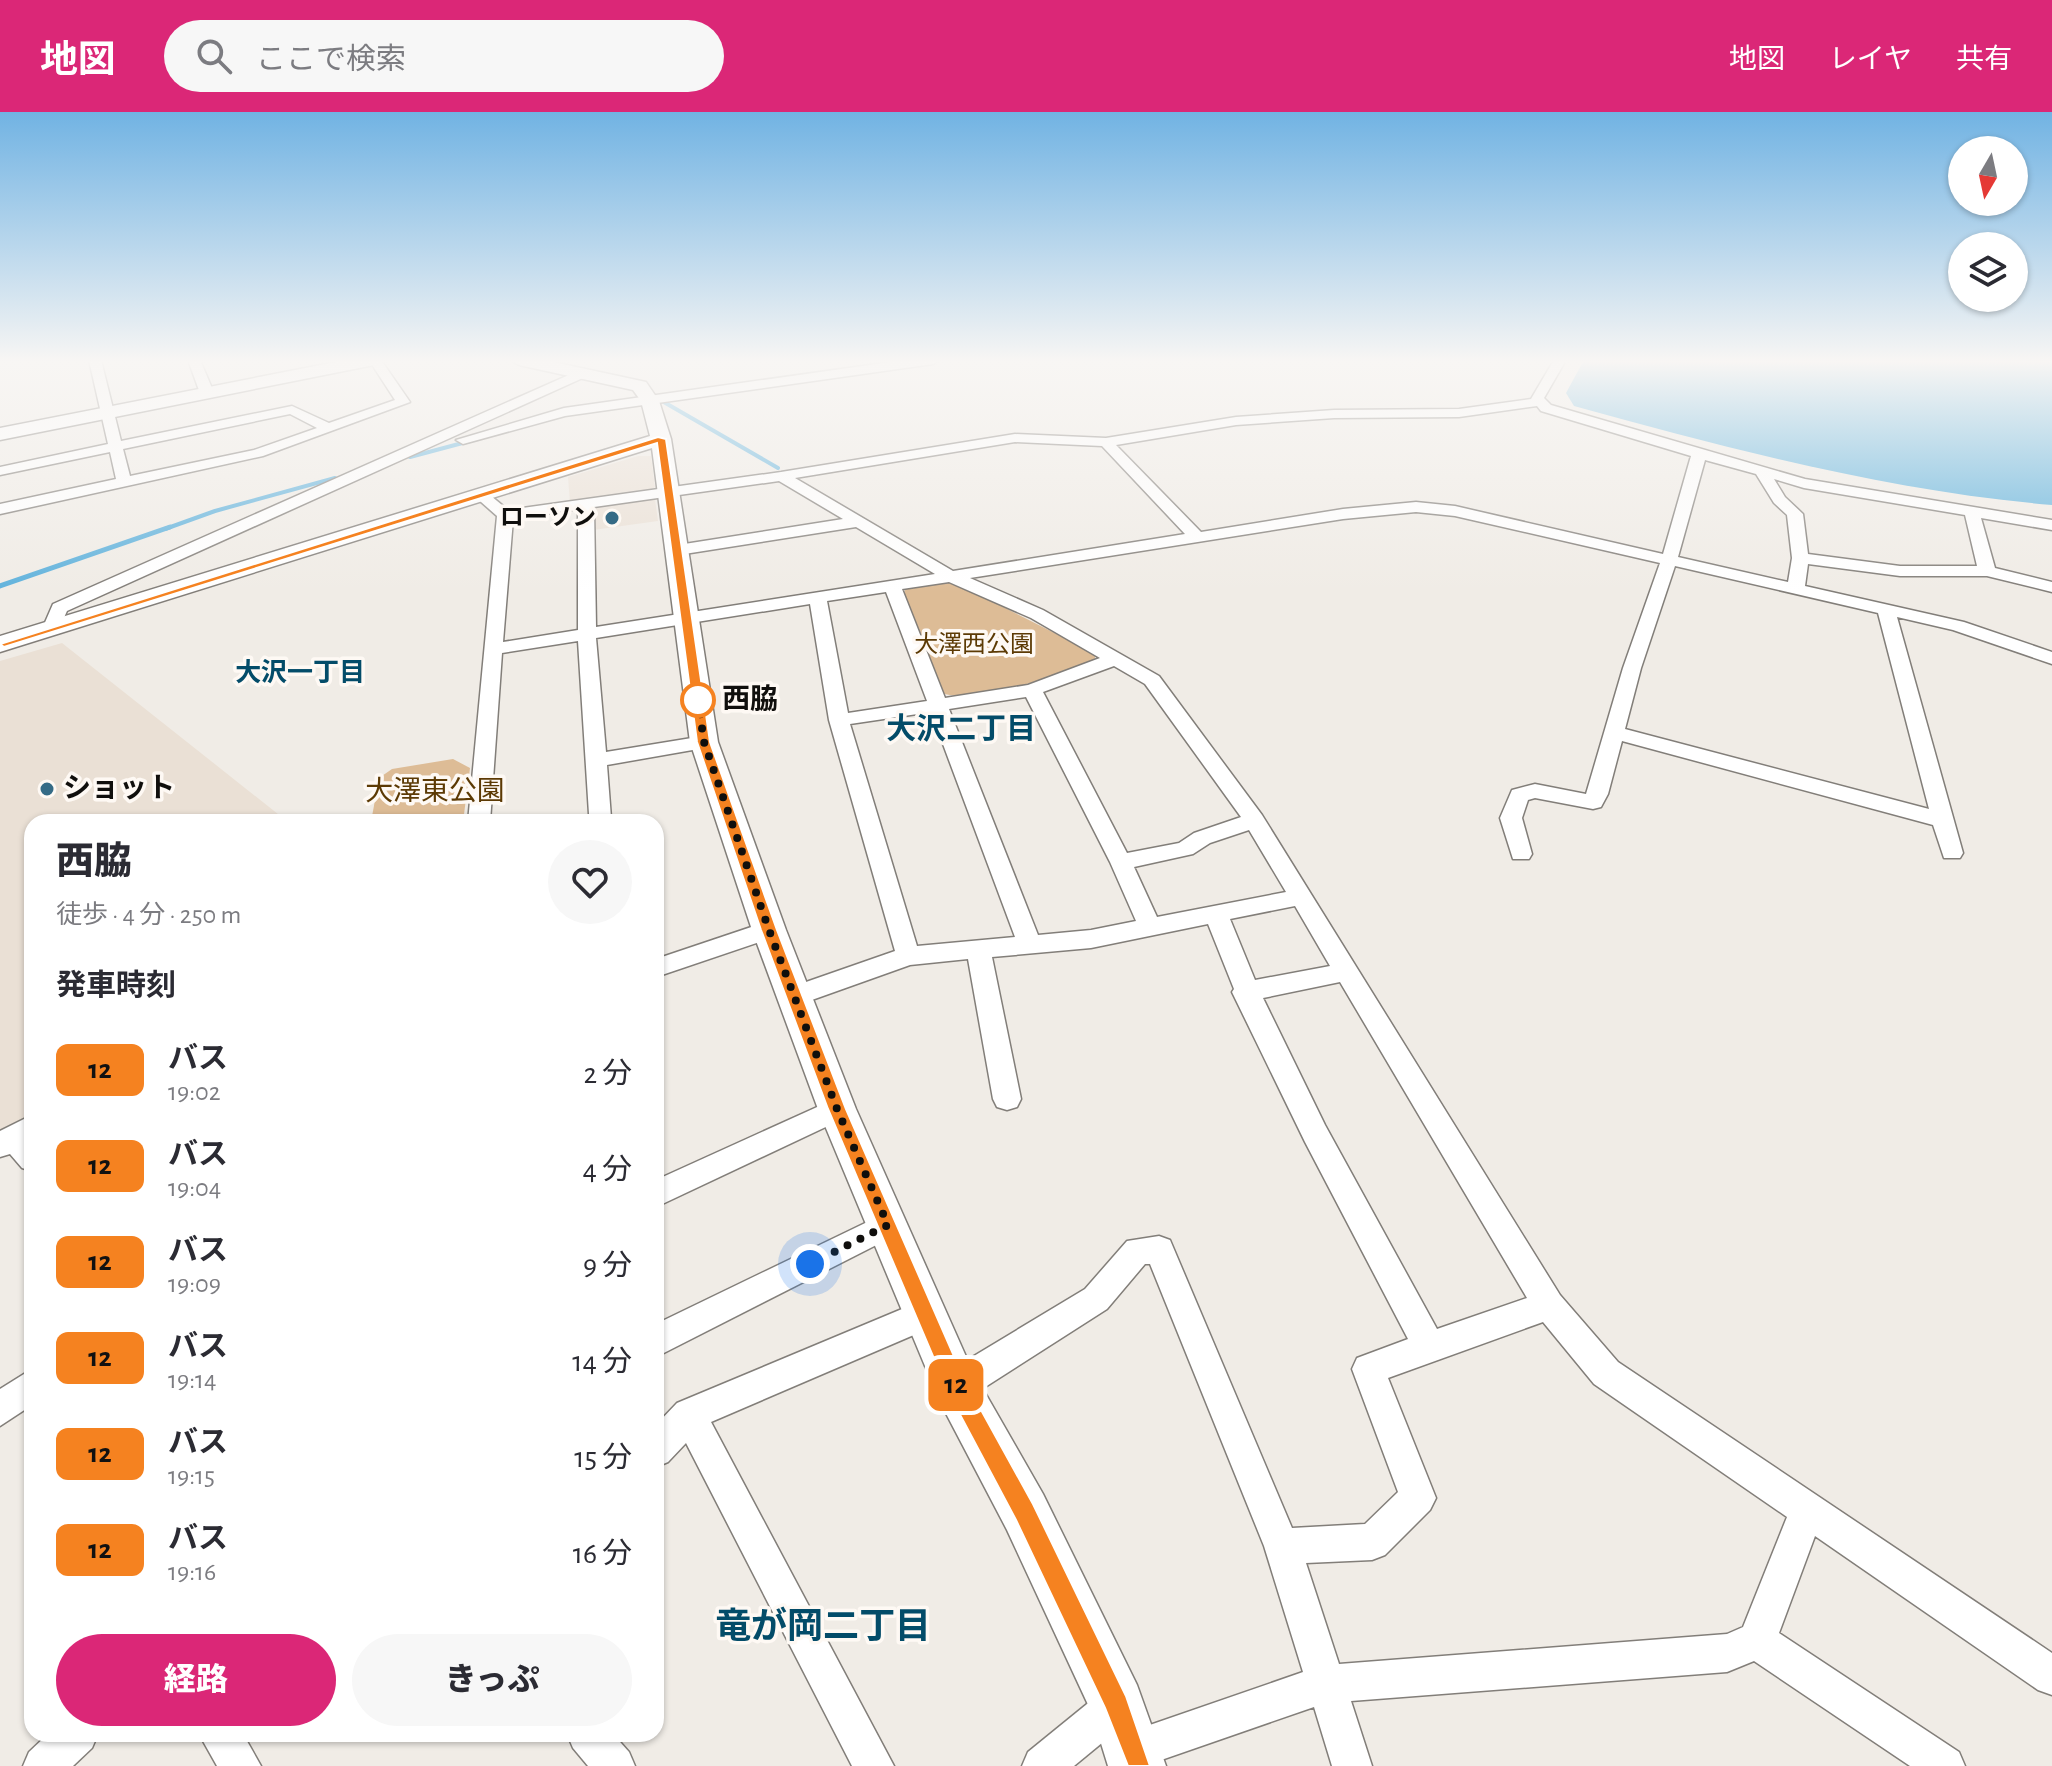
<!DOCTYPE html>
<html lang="ja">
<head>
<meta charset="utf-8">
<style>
	body { margin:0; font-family:"Alegreya Sans","Noto Sans JP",sans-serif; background:#f7f7f7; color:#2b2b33; height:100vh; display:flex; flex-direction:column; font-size:30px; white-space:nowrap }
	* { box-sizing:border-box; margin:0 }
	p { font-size:26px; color:#7c7c81 }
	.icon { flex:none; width:44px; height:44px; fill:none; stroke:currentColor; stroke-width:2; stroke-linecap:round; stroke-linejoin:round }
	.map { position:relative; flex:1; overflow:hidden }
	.sheet { position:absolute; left:24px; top:702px; width:640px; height:928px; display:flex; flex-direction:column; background:#fff; border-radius:24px; box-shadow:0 2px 6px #0004 }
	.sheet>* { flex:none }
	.badge { padding:0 16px; border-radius:12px; font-size:28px; line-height:52px }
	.needle { width:52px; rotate:189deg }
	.fabs { position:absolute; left:1948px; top:24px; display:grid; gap:16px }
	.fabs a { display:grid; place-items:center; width:80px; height:80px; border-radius:50%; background:#fff; box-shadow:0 2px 6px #0004; font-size:40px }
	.you { position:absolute; width:40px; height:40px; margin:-20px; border:6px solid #fff; border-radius:50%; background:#1a73e8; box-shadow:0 0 0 12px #1a73e833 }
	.map>.badge { position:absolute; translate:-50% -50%; box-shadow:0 0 0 4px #fff }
	h2 { padding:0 32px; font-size:30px; line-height:72px }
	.round { display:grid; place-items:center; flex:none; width:84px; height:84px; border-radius:42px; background:#f7f7f7 }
	.summary { display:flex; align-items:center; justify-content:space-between; height:136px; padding:0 32px }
	h1 { font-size:38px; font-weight:800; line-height:60px }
	.button { display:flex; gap:16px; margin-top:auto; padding:16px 32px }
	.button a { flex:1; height:92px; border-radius:48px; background:#db2777; color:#fff; font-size:32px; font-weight:800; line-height:92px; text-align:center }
	.button a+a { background:#f7f7f7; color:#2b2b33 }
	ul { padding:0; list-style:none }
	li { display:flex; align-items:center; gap:24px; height:96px; padding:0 32px }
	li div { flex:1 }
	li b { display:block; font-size:30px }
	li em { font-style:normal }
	li .badge { min-width:88px; font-weight:700; text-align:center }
	header { display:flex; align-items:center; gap:48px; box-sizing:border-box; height:112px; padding:0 40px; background:#db2777; color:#fff }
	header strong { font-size:38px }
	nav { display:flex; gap:44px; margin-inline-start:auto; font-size:28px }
	.search { width:560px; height:72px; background:#f7f7f7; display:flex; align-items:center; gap:20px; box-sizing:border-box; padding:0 28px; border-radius:44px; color:#7c7c81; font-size:30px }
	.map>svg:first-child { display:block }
	.built { fill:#eae0d5 }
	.green { fill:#ddbc96 }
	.water { fill:#60b2dc }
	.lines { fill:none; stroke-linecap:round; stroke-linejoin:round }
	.stream-far1 { stroke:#60b2dc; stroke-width:4 }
	.stream { stroke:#60b2dc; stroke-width:5 }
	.street-casing { stroke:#827e79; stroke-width:3 }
	.secondary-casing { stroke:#827e79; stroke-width:3 }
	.street { fill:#fff; fill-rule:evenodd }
	.secondary { fill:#fff; fill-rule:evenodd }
	.line { fill:#f58220; stroke:#fff; stroke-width:2 }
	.walk { stroke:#100f0d; stroke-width:8; stroke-dasharray:0 14.4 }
	.poi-dot { fill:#356b86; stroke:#fef9f4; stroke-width:3 }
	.stop-dot { fill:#fff; stroke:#f58220; stroke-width:4 }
	.labels { text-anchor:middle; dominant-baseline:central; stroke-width:7; stroke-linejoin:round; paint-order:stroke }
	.far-poi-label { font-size:24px; font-weight:bold; fill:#100f0d; stroke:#fef9f4; text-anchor:end }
	.far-park-label { font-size:24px; fill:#5c3a04; stroke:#fef9f4 }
	.far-neighbourhood-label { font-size:26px; font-weight:bold; fill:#034c69; stroke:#fef9f4 }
	.stop-label { font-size:28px; font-weight:bold; fill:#100f0d; stroke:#fef9f4; text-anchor:start }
	.poi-label { font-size:28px; font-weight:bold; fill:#100f0d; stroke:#fef9f4; text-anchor:start }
	.park-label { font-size:28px; fill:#5c3a04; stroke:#fef9f4 }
	.neighbourhood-label { font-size:30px; font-weight:bold; fill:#034c69; stroke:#fef9f4 }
	.near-neighbourhood-label { font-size:36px; font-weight:bold; fill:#034c69; stroke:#fef9f4 }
</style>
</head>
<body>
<header>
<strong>地図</strong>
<div class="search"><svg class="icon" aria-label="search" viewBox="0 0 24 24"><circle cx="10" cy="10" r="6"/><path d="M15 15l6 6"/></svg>ここで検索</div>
<nav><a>地図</a><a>レイヤ</a><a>共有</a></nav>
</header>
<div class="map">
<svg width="2052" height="1654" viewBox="0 0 2052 1654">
	<rect width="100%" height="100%" fill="#f0ece6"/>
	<g class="built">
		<path d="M638,344H651L655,375L649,379L570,391L568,365Z"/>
		<path d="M649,385L655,387L658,409L593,418L594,396Z"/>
		<path d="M62,531L288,710H32V1004L0,1023V549Z"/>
	</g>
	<g class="green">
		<path d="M948,470L960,473L1096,542L1094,549C1056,562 979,594 941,581L904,483L905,477Z"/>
		<path d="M453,647L470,656L463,710H371L379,666L392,657Z"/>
	</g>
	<path class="water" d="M1584,248H2052V393C1890,379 1730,337 1574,294L1566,281Z"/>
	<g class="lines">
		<g class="stream-far1">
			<path d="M662,289L778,356"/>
			<path d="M410,345L470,329"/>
			<path d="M165,417L215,399L335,366"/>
		</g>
		<path class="stream" d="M0,474L170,415"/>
		<g class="street-casing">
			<g id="street">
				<path d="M89,248H101L121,329L292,294L329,311L395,288L369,248H381L410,290L263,344L0,402V392L116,367L110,340L0,363V355L108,332ZM290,302L317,316L254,338L130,364L123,337Z"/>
				<path d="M188,248H200L214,281L212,284L200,281Z"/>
				<path d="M905,248H939L933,252L565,304L463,332L456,328L564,296Z"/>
				<path d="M1554,248H1566L1544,286L1551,293L1805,367L2052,408V418L1981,406L1995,456L2052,470V480L1987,464H1900L1808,452L1805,474L1964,510L2052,540V552L1953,518L1897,505L1963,741L1960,746H1944L1933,713L1622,629L1608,682L1601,695L1593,697L1535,686L1528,688L1522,706L1532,742L1529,747H1513L1500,706L1512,678L1535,672L1586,682L1623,556L1660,451L1455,404L1416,400L1343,407L970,466L1043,498L1159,564L1262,703L1560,1183L1618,1250L2052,1541V1583L2038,1578L1815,1424L1779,1521L1959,1640L1965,1654H1910L1754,1549L1727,1560L1351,1589L1372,1654H1332L1314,1595L1144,1654L1118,1652L1112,1638L1118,1624L1303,1560L1264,1434L1150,1152H1145L1107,1197L968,1286L956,1290L944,1286L940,1274L944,1262L1085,1177L1127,1129L1159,1124L1170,1128L1292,1416L1365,1412L1398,1380L1352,1257L1357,1246L1408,1227L1305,1030L1232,880L1234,877L1208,812L1091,836L992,845L1021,987L1017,995L1007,998L997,995L993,987L968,847L910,853L795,894L786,891L782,884L786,877L895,839L829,608L810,492L596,526L606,640L704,624L714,630L704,636L607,653L611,706L608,710H579L589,702L578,529L502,541L490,710H468L497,404L472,382L475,379H485L508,398L781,360L1015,322L1106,326L1236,305L1334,298L1459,297L1531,287ZM1537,294L1541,299L1691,344L1663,442L1455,394L1416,390L1343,397L1201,420L1116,333L1236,313L1334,306L1459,305ZM1015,330L1102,334L1185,422L953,459L795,366ZM1705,348L1756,362L1774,391L1787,403L1792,446L1788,470L1678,445ZM1774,367L1804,376L1965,403L1977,454H1900L1808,442L1803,402L1785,385ZM779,369L843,407L678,433L670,438L678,443L856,415L935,462L596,515L594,395ZM578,397V518L503,530L513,407ZM1675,454L1878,501L1929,697L1625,617L1641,556ZM949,470L1031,506L1100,546L1028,573L945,586L902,477ZM886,480L927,589L848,601L827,489ZM1114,554L1145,572L1241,705L1194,721L1179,731L1127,741L1043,580ZM1026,585L1110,750L1136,809L1091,818L1038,823L949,597ZM931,600L1015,825L917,834L850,612ZM1249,718L1286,780L1157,805L1134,755L1193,742L1210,731ZM1295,794L1330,854L1255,868L1230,807ZM1340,870L1527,1186L1437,1217L1325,1013L1263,886ZM1543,1210L1594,1272L1787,1405L1743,1515L1727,1522L1339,1552L1306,1451L1372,1448L1385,1443L1430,1398L1436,1386L1388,1266Z"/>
				<path d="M580,258L585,259V265L67,499L58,519H46L43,515L53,492Z"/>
				<path d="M769,809L777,812L781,818L777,824L656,865V847Z"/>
				<path d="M837,986L847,989L851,997L847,1005L656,1095V1068Z"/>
				<path d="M32,1003V1059L22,1056L10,1042L0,1045V1019Z"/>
				<path d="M888,1100L898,1104L903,1113L898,1122L656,1245V1212Z"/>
				<path d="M926,1187L937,1191L942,1202L937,1213L711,1310L894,1654H852L686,1331L668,1350L656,1355V1313L677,1291Z"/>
				<path d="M32,1257V1293L0,1314V1277Z"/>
				<path d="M1117,1573L1131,1579L1137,1593L1131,1607L1074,1654H1022L1028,1640L1103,1579Z"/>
				<path d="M48,1622H98L92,1636L73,1654H23L29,1640Z"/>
				<path d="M199,1622H243L261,1654H217Z"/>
				<path d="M567,1622H613L629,1640L635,1654H588L573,1636Z"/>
			</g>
		</g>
		<g class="secondary-casing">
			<g id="secondary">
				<path d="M346,248H383L374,253L0,328V316Z"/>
				<path d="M510,248H544L646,270L659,289L671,327L718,630L786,818L856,997L972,1258L1043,1382L1137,1573L1166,1654H1108L1091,1599L1007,1418L940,1290L818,997L752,818L690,630L652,336L0,540V524L650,324L641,289L633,278L519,253Z"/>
			</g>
		</g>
		<use href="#street" class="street"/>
		<use href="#secondary" class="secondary"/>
	</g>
	<linearGradient id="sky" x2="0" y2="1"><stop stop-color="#71b3e3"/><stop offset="0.52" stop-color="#f8f6f4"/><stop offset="1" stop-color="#f8f6f4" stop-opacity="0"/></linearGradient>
	<rect width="2052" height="480" fill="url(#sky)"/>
	<path class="line" d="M658,325L666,327L710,630L777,818L846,997L964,1267L1033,1392L1126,1584L1150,1654H1128L1105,1596L1016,1408L949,1282L828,997L761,818L697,630L657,331L4,535L0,532Z"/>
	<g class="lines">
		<path class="walk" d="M698,588L704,630L769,818L837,997L888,1113L810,1152"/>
	</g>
	<g class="poi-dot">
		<circle cx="612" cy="406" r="8"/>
		<circle cx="47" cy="677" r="8"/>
	</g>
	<circle class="stop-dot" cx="698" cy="588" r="16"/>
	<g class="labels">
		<g class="far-poi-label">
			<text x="596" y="406">ローソン</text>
		</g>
		<g class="far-park-label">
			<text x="974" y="533">大澤西公園</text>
		</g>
		<g class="far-neighbourhood-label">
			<text x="300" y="561">大沢一丁目</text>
		</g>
		<g class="stop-label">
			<text x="722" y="588">西脇</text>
		</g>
		<g class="poi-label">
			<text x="63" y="677">ショット</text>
		</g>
		<g class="park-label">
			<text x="435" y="680">大澤東公園</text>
		</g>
		<g class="neighbourhood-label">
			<text x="961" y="618">大沢二丁目</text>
		</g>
		<g class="near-neighbourhood-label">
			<text x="823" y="1515">竜が岡二丁目</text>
		</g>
	</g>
</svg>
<div class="fabs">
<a><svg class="needle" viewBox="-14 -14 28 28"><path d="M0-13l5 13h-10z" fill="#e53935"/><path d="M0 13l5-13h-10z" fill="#7c7c81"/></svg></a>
<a><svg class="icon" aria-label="layers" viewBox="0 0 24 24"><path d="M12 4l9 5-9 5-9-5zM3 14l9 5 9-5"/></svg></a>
</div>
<div class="you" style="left:810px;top:1152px"></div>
<b class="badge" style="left:956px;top:1273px;background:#f58220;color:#111">12</b>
<section class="sheet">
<div class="summary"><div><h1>西脇</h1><p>徒歩 · 4 分 · 250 m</p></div><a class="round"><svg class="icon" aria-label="heart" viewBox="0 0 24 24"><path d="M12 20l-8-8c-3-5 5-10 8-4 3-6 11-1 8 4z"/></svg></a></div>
<h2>発車時刻</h2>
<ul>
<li><span class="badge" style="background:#f58220;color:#111">12</span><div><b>バス</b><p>19:02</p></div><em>2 分</em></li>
<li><span class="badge" style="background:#f58220;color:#111">12</span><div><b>バス</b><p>19:04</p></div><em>4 分</em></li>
<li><span class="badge" style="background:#f58220;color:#111">12</span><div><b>バス</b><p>19:09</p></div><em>9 分</em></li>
<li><span class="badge" style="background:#f58220;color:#111">12</span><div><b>バス</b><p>19:14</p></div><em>14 分</em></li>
<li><span class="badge" style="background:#f58220;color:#111">12</span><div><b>バス</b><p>19:15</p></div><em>15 分</em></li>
<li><span class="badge" style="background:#f58220;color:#111">12</span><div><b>バス</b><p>19:16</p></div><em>16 分</em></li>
</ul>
<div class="button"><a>経路</a><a>きっぷ</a></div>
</section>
</div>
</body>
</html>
